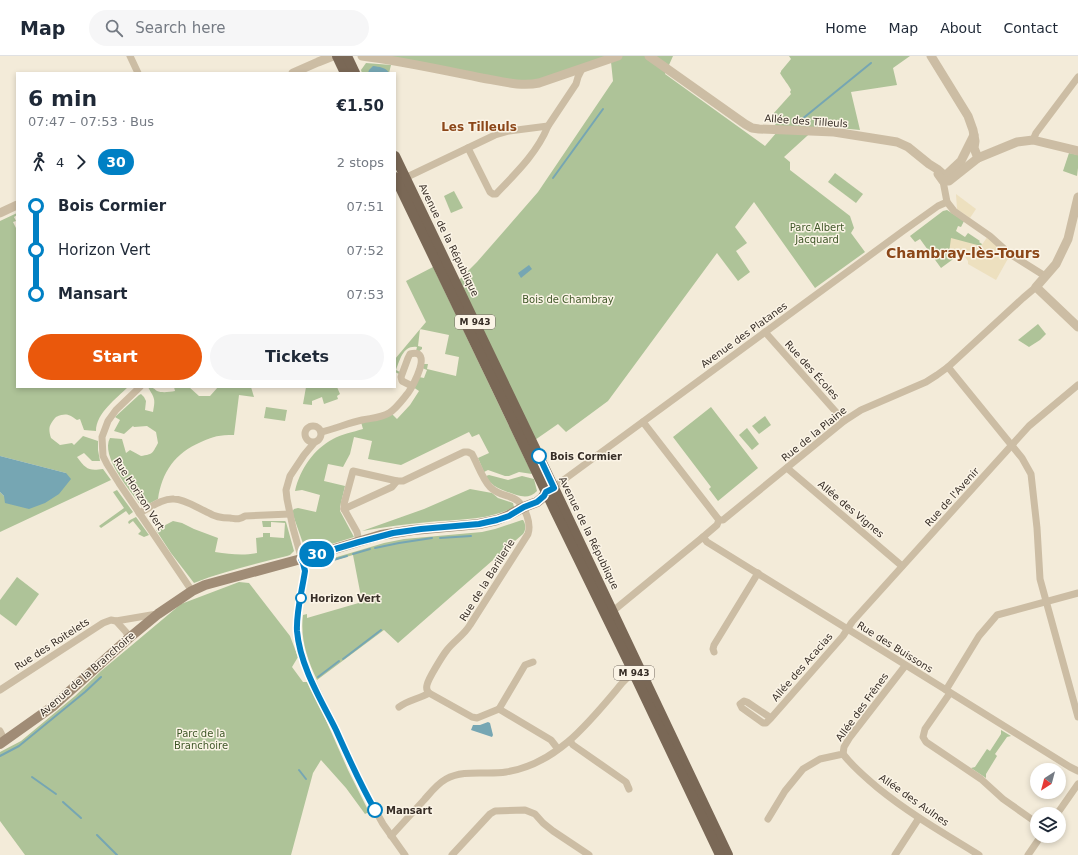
<!DOCTYPE html>
<html lang="en">
<head>
<meta charset="utf-8">
<style>
	body { margin:0; font-family:"DejaVu Sans",sans-serif; background:#f6f6f7; color:#1f2937; height:100vh; display:flex; flex-direction:column; font-size:15px; white-space:nowrap }
	* { box-sizing:border-box; margin:0 }
	p { font-size:13px; color:#747a83 }
	.icon { flex:none; width:22px; height:22px; fill:none; stroke:currentColor; stroke-width:2; stroke-linecap:round; stroke-linejoin:round }
	.map { position:relative; flex:1; overflow:hidden }
	.sheet { position:absolute; left:16px; top:16px; width:380px; height:316px; display:flex; flex-direction:column; background:#fff; border-radius:0px; box-shadow:0 2px 6px #0003 }
	.sheet>* { flex:none }
	.badge { padding:0 8px; border-radius:13px; font-size:14px; line-height:26px }
	.needle { width:26px; rotate:216deg }
	.controls { position:absolute; left:1030px; top:707px; display:grid; gap:8px }
	.controls a { display:grid; place-items:center; width:36px; height:36px; border-radius:50%; background:#fff; box-shadow:0 2px 6px #0003; font-size:20px }
	.map>.badge { position:absolute; translate:-50% -50%; box-shadow:0 0 0 2px #fff }
	.legs { display:flex; align-items:center; gap:6px; height:44px; padding:0 12px; font-size:13px }
	.legs p { margin-inline-start:auto }
	.summary { display:flex; align-items:center; justify-content:space-between; height:68px; padding:0 12px }
	h1 { font-size:22px; font-weight:800; line-height:30px }
	.primary-button { display:flex; gap:8px; margin-top:auto; padding:8px 12px }
	.primary-button a { flex:1; height:46px; border-radius:24px; background:#ea580c; color:#fff; font-size:16px; font-weight:800; line-height:46px; text-align:center }
	.primary-button a+a { background:#f6f6f7; color:#1f2937 }
	ul { padding:0 12px; list-style:none }
	li { display:flex; align-items:center; gap:14px; height:44px; font-size:15px }
	li i { display:grid; place-items:center; width:6px; height:100%; margin:0 5px; background:currentColor }
	li i::after { content:''; width:10px; height:10px; margin:-5px; border:3px solid; border-radius:50%; background:#fff }
	li p { margin-inline-start:auto }
	li:first-child i { background:linear-gradient(#0000 50%,currentColor 0) }
	li:last-child i { background:linear-gradient(currentColor 50%,#0000 0) }
	header { display:flex; align-items:center; gap:24px; box-sizing:border-box; height:56px; padding:0 20px; background:#fff; border-bottom:1px solid #e0e1e3 }
	header strong { font-size:19px }
	nav { display:flex; gap:22px; margin-inline-start:auto; font-size:14px }
	.search { width:280px; height:36px; background:#f6f6f7; display:flex; align-items:center; gap:10px; box-sizing:border-box; padding:0 14px; border-radius:22px; color:#747a83; font-size:15px }
	.map>svg:first-child { display:block }
	.green { fill:#aec398 }
	.plaza { fill:#ede0bf }
	.water { fill:#76a6b3 }
	.lines { fill:none; stroke-linecap:round; stroke-linejoin:round }
	.stream { stroke:#76a6b3; stroke-width:2 }
	.minor { stroke:#ccbda4; stroke-width:7 }
	.tertiary { stroke:#ccbda4; stroke-width:9 }
	.secondary { stroke:#a08c76; stroke-width:10 }
	.primary { stroke:#7a6856; stroke-width:10 }
	.line-1-casing { stroke:#fff; stroke-width:9 }
	.line-1 { stroke:#0080c4; stroke-width:6 }
	.stop-1-dot { fill:#fff; stroke:#0080c4; stroke-width:2 }
	.labels { text-anchor:middle; dominant-baseline:central; stroke-width:3; stroke-linejoin:round; paint-order:stroke }
	.shield { fill:#fbf4e6; stroke:#726960; stroke-width:1 }
	.shield-label { font-size:9px; font-weight:bold; fill:#372e27 }
	.street-label { font-size:10px; fill:#372e27; stroke:#fbf4e6 }
	.park-label { font-size:10px; fill:#3f5728; stroke:#fbf4e6 }
	.stop-label { font-size:10px; font-weight:bold; fill:#372e27; stroke:#fbf4e6; text-anchor:start }
	.quarter-label { font-size:12px; font-weight:bold; fill:#8c4719; stroke:#fbf4e6 }
	.district-label { font-size:14px; font-weight:bold; fill:#8c4719; stroke:#fbf4e6 }
</style>
</head>
<body>
<header>
<strong>Map</strong>
<div class="search"><svg class="icon" aria-label="search" viewBox="0 0 24 24"><circle cx="10" cy="10" r="6"/><path d="M15 15l6 6"/></svg>Search here</div>
<nav><a>Home</a><a>Map</a><a>About</a><a>Contact</a></nav>
</header>
<div class="map">
<svg width="1078" height="799" viewBox="0 0 1078 799">
	<rect width="100%" height="100%" fill="#f3ebd9"/>
	<g class="green">
		<path d="M385,0H673L665,18L765,90L777,76L773,58L791,38L790,36L791,34C788,28 784,24 780,17L781,16V15L791,3L789,0H910L893,12L897,29L851,36L860,74L818,70L784,101L790,106V114L850,160L854,172L851,177L865,196L815,232L754,146L735,171L747,187L736,195L750,216L738,225L717,197L608,345L566,376L558,368L532,386L456,227L477,206L538,136L613,25L611,6L533,28Z"/>
		<path d="M366,7L391,9L389,17H362L361,14Z"/>
		<path d="M1069,97L1078,99V112L1077,120L1063,115Z"/>
		<path d="M835,117L863,138L856,147L828,126Z"/>
		<path d="M454,135L463,152L451,157L444,140Z"/>
		<path d="M947,154L964,165L961,171L958,170L956,175L965,181L968,177L980,185L979,186L982,188L981,190L949,197L956,201L941,212L920,183L915,186L910,180L943,155Z"/>
		<path d="M17,157V159L14,161L16,165L13,166L17,174V331H128C117,342 96,357 96,375L84,374L80,363L77,364C68,358 66,357 56,361C49,369 48,372 51,382L60,389L72,387L74,389L83,380L98,385V394L100,405H92L84,397L77,401C86,413 88,415 103,413L111,424L0,476V436L4,440L66,417L0,400V165Z"/>
		<path d="M433,211L532,418L519,416L509,420H505L488,414L484,416L478,402L489,397L479,378L472,381L469,376L401,409L368,403L372,385L354,381L350,398L343,411L328,408L324,425L345,430L340,451V455L354,481L306,496L292,456L294,453L298,452L316,456L320,439L302,434L295,435C300,413 314,393 333,383C342,378 353,376 363,373L361,366L392,358L397,363L410,349L419,335L413,331L419,321L424,322L427,314L422,312L424,308H428L427,313L456,320L459,301L445,298L449,279L420,273L418,290L422,291V293L418,296L416,295L417,291C403,289 400,304 396,314L400,316L399,318L395,316V303L426,266L406,225Z"/>
		<path d="M1038,268L1046,278L1040,284L1029,291L1018,284Z"/>
		<path d="M148,331C153,331 153,332 157,335C162,337 169,336 175,335L174,331H189L199,340H210L218,331H251L254,341L239,339L234,379C219,379 214,380 201,386C175,397 162,416 158,443L143,451L141,450C130,434 100,400 110,382L122,383L126,397L130,394L141,400C153,398 152,398 158,387L156,376L147,370L134,371L133,370L124,378L114,375L120,364L115,361L139,339L141,338L144,341L146,345L145,354L153,356C156,342 154,342 148,331Z"/>
		<path d="M306,331H337L340,338L337,340L338,343L324,348L322,341L312,345V349L303,348Z"/>
		<path d="M266,351L287,354L285,365L264,362Z"/>
		<path d="M711,351L758,412L718,445L709,433L711,431L673,381Z"/>
		<path d="M765,360L771,369L759,378L752,370Z"/>
		<path d="M747,372L759,388L752,394L739,379Z"/>
		<path d="M489,419L508,424L522,420L534,423L537,435C528,445 516,439 505,435C500,433 495,431 491,427C489,426 487,422 486,420Z"/>
		<path d="M470,433L492,437L498,442L513,447L514,451C488,465 457,463 429,466C406,468 384,471 362,475L424,453Z"/>
		<path d="M117,434L133,456L129,459L126,455L101,472L99,470L124,452L113,436Z"/>
		<path d="M136,461L149,479L144,481L138,478L141,475L133,465L129,468L128,466L130,464Z"/>
		<path d="M522,464H523C526,468 526,474 523,478L398,587L384,574L317,624C307,603 300,582 303,559L307,558V562L362,546L353,499L311,511L310,509L384,487L404,483L482,476L495,473Z"/>
		<path d="M173,465L182,467L194,473L218,482L215,496C230,498 242,500 257,497L256,482L263,481V477H270V481L284,482L285,467L271,466V471H263L262,465H285L286,466L294,495L290,499L287,500C255,508 224,515 194,527L171,497L156,474Z"/>
		<path d="M17,521L39,538L16,570L0,558V544Z"/>
		<path d="M239,526L249,527L290,580L298,601L292,611L303,626H309L348,714L369,756L365,758L346,732L321,704L313,717L291,799H25L0,765V696L21,685L75,640L101,615L181,548Z"/>
		<path d="M1001,674L1011,680L1007,681L995,698L997,700L986,718V722L971,712L975,711L987,693L990,695L1001,678Z"/>
	</g>
	<g class="plaza">
		<path d="M956,138L976,153L970,162L957,153Z"/>
		<path d="M988,180L1010,199L996,224L968,208V205L962,197L956,201L949,197L951,182L981,190Z"/>
	</g>
	<g class="water">
		<path d="M373,10C379,11 386,11 389,17H368L369,14Z"/>
		<path d="M529,209L532,213L521,222L518,217Z"/>
		<path d="M0,400L66,417L71,423L59,438L45,447L29,453L5,447L4,440L0,436Z"/>
		<path d="M488,666L490,667L493,679L492,681L471,674L473,669H480Z"/>
	</g>
	<g class="lines">
		<g class="stream">
			<path d="M796,68L871,7"/>
			<path d="M553,122L603,53"/>
			<path d="M440,482L471,480"/>
			<path d="M375,492L399,487L432,482"/>
			<path d="M353,498L370,493"/>
			<path d="M313,510L347,500"/>
			<path d="M343,603L381,574"/>
			<path d="M318,621L339,605"/>
			<path d="M0,700L19,690L85,636L101,621"/>
			<path d="M299,714L306,723"/>
			<path d="M32,721L56,738"/>
			<path d="M63,746L81,762"/>
			<path d="M97,779L117,799"/>
		</g>
		<g class="minor">
			<path d="M130,0L138,17"/>
			<path d="M1033,84L1036,77L1078,21"/>
			<path d="M468,92L490,136L493,138H496C516,117 537,97 548,70"/>
			<path d="M405,122L495,79L509,75L548,70L576,28L578,21L582,13"/>
			<path d="M943,125L947,146L954,155L990,180L1010,198L1045,220"/>
			<path d="M765,276L844,365"/>
			<path d="M948,311L1022,402L1031,418L1037,472L1040,523L1078,661"/>
			<path d="M140,331L116,354L108,365L102,381L103,400L107,408L119,427L192,535"/>
			<path d="M643,366L719,464"/>
			<circle cx="313" cy="378" r="8"/>
			<path d="M321,376C335,373 348,367 362,364C371,362 381,362 389,357C396,353 403,343 408,337C413,330 434,292 410,298L408,302L401,321L402,325L412,330"/>
			<path d="M314,387L304,399L290,420L286,434L287,443L293,472L305,515L297,563V574L299,586L302,601L309,618L369,743L383,768L405,799"/>
			<path d="M787,412L902,510"/>
			<path d="M554,431L903,175L938,150L947,146"/>
			<path d="M344,453V448L353,415L397,425"/>
			<path d="M139,457C150,452 162,442 174,443C185,443 199,453 209,457C215,461 223,462 230,462C237,463 239,464 245,460L290,458"/>
			<path d="M703,481L707,486C828,560 949,636 1070,711L1078,715"/>
			<path d="M359,486L357,476L344,453L392,431L397,425H403L464,396H468L472,398C478,409 482,422 490,431C504,445 518,434 527,460C529,466 530,472 528,478L470,569C464,579 454,585 447,594C443,599 428,623 427,629C426,633 427,635 429,637L472,661L477,662L499,653L551,684L558,693"/>
			<path d="M613,555L703,481L717,469L719,464H723L844,365L861,354L926,326L937,319L948,311L1023,242L1036,231"/>
			<path d="M116,565L157,558"/>
			<path d="M714,596L713,593L714,589L758,517"/>
			<path d="M0,634L103,567L111,564L116,565L126,576L129,582"/>
			<path d="M946,634L979,580L997,559L1078,537"/>
			<path d="M950,637L925,673L923,681L926,686L981,723L1003,743L1037,767"/>
			<path d="M399,651C408,644 419,643 429,637"/>
			<path d="M499,653L525,609L533,606"/>
			<path d="M771,662L747,646L744,645L740,648L742,652L763,667H766L771,662L843,580L852,566L1029,370L1078,329"/>
			<path d="M0,675L5,685"/>
			<path d="M570,685L573,689L626,726L629,733"/>
			<path d="M843,698C853,711 866,722 878,732C910,758 945,778 979,799"/>
			<path d="M1057,758L1078,728"/>
			<path d="M768,763L785,735L803,713L820,703L843,698L844,691L850,681L905,610"/>
			<path d="M391,780C402,768 413,756 424,744C431,736 437,728 446,723C464,713 486,719 506,716C558,708 591,664 623,626L630,619L636,615"/>
			<path d="M452,799L490,758L495,755L525,754L535,758L543,767L553,775L589,799"/>
			<path d="M895,799L919,762"/>
			<path d="M1028,799L1041,780"/>
		</g>
		<g class="tertiary">
			<path d="M362,0C402,5 442,14 482,22C501,25 520,31 539,27L618,0"/>
			<path d="M649,0L745,68L752,72L759,73L834,76L897,86L908,91L929,108L937,113L945,120L961,105L974,79"/>
			<path d="M931,0L968,60L973,74L975,85L974,92L978,102"/>
			<path d="M293,17L318,6L333,0"/>
			<path d="M938,118L943,125H949L978,102L1017,86L1033,84L1078,95"/>
			<path d="M1078,141L1068,183L1056,208L1036,231L1078,271"/>
			<path d="M0,157L17,149"/>
		</g>
		<path class="secondary" d="M0,688L52,651L129,582L158,558L192,535L205,529L301,503L381,479L413,474L479,468L497,464L509,459L524,451L537,446L542,442L546,436L552,433"/>
		<g class="primary">
			<path d="M337,0L345,17"/>
			<path d="M347,0L355,17"/>
			<path d="M395,100L546,415L728,799"/>
			<path d="M395,121L496,331L554,453L626,601L720,799"/>
		</g>
	</g>
	<g class="lines">
		<g class="line-1-casing">
			<path id="line-1" d="M375,754C360,728 348,701 336,674C321,644 300,610 297,575C296,556 302,535 305,515L303,507L301,503L359,486L393,477L421,473L479,468L497,464L509,460L524,451L537,446L544,440L546,436L554,432L539,400"/>
		</g>
		<use href="#line-1" class="line-1"/>
	</g>
	<g class="stop-1-dot">
		<circle cx="539" cy="400" r="7"/>
		<circle cx="301" cy="542" r="5"/>
		<circle cx="375" cy="754" r="7"/>
	</g>
	<g class="labels">
		<g class="shield">
			<rect x="455" y="259" width="40" height="14" rx="3"/>
			<rect x="614" y="610" width="40" height="14" rx="3"/>
		</g>
		<g class="shield-label">
			<text x="475" y="266">M 943</text>
			<text x="634" y="617">M 943</text>
		</g>
		<g class="street-label">
			<text transform="translate(806 65) rotate(4)">Allée des Tilleuls</text>
			<text transform="translate(449 184) rotate(64)">Avenue de la République</text>
			<text transform="translate(744 279) rotate(-36)">Avenue des Platanes</text>
			<text transform="translate(812 314) rotate(48)">Rue des Écoles</text>
			<text transform="translate(814 378) rotate(-39)">Rue de la Plaine</text>
			<text transform="translate(139 438) rotate(57)">Rue Horizon Vert</text>
			<text transform="translate(952 441) rotate(-48)">Rue de l'Avenir</text>
			<text transform="translate(851 453) rotate(40)">Allée des Vignes</text>
			<text transform="translate(589 477) rotate(64)">Avenue de la République</text>
			<text transform="translate(487 524) rotate(-58)">Rue de la Barillerie</text>
			<text transform="translate(52 588) rotate(-33)">Rue des Roitelets</text>
			<text transform="translate(895 591) rotate(32)">Rue des Buissons</text>
			<text transform="translate(802 611) rotate(-49)">Allée des Acacias</text>
			<text transform="translate(87 618) rotate(-41)">Avenue de la Branchoire</text>
			<text transform="translate(862 651) rotate(-54)">Allée des Frênes</text>
			<text transform="translate(914 744) rotate(35)">Allée des Aulnes</text>
		</g>
		<g class="park-label">
			<text x="817" y="171">Parc Albert<tspan x="817" dy="12">Jacquard</tspan></text>
			<text x="568" y="243">Bois de Chambray</text>
			<text x="201" y="677">Parc de la<tspan x="201" dy="12">Branchoire</tspan></text>
		</g>
		<g class="stop-label">
			<text x="550" y="400">Bois Cormier</text>
			<text x="310" y="542">Horizon Vert</text>
			<text x="386" y="754">Mansart</text>
		</g>
		<g class="quarter-label">
			<text x="479" y="71">Les Tilleuls</text>
		</g>
		<g class="district-label">
			<text x="963" y="197">Chambray-lès-Tours</text>
		</g>
	</g>
</svg>
<div class="controls">
<a><svg class="needle" viewBox="-14 -14 28 28"><path d="M0-13l5 13h-10z" fill="#e53935"/><path d="M0 13l5-13h-10z" fill="#747a83"/></svg></a>
<a><svg class="icon" aria-label="layers" viewBox="0 0 24 24"><path d="M12 4l9 5-9 5-9-5zM3 14l9 5 9-5"/></svg></a>
</div>
<b class="badge" style="left:317px;top:498px;background:#0080c4;color:#fff">30</b>
<section class="sheet">
<div class="summary"><div><h1>6 min</h1><p>07:47 – 07:53 · Bus</p></div><b>€1.50</b></div>
<div class="legs"><svg class="icon" aria-label="walk" viewBox="0 0 24 24"><circle cx="13" cy="4" r="2"/><path d="M13 8l-2 6 4 7M11 14l-3 7M7 12l3-4h3l4 4"/></svg>4<svg class="icon" aria-label="forward" viewBox="0 0 24 24"><path d="M9 5l7 7-7 7"/></svg><b class="badge" style="background:#0080c4;color:#fff">30</b><p>2 stops</p></div>
<ul>
<li><i style="color:#0080c4"></i><b>Bois Cormier</b><p>07:51</p></li>
<li><i style="color:#0080c4"></i><span>Horizon Vert</span><p>07:52</p></li>
<li><i style="color:#0080c4"></i><b>Mansart</b><p>07:53</p></li>
</ul>
<div class="primary-button"><a>Start</a><a>Tickets</a></div>
</section>
</div>
</body>
</html>
